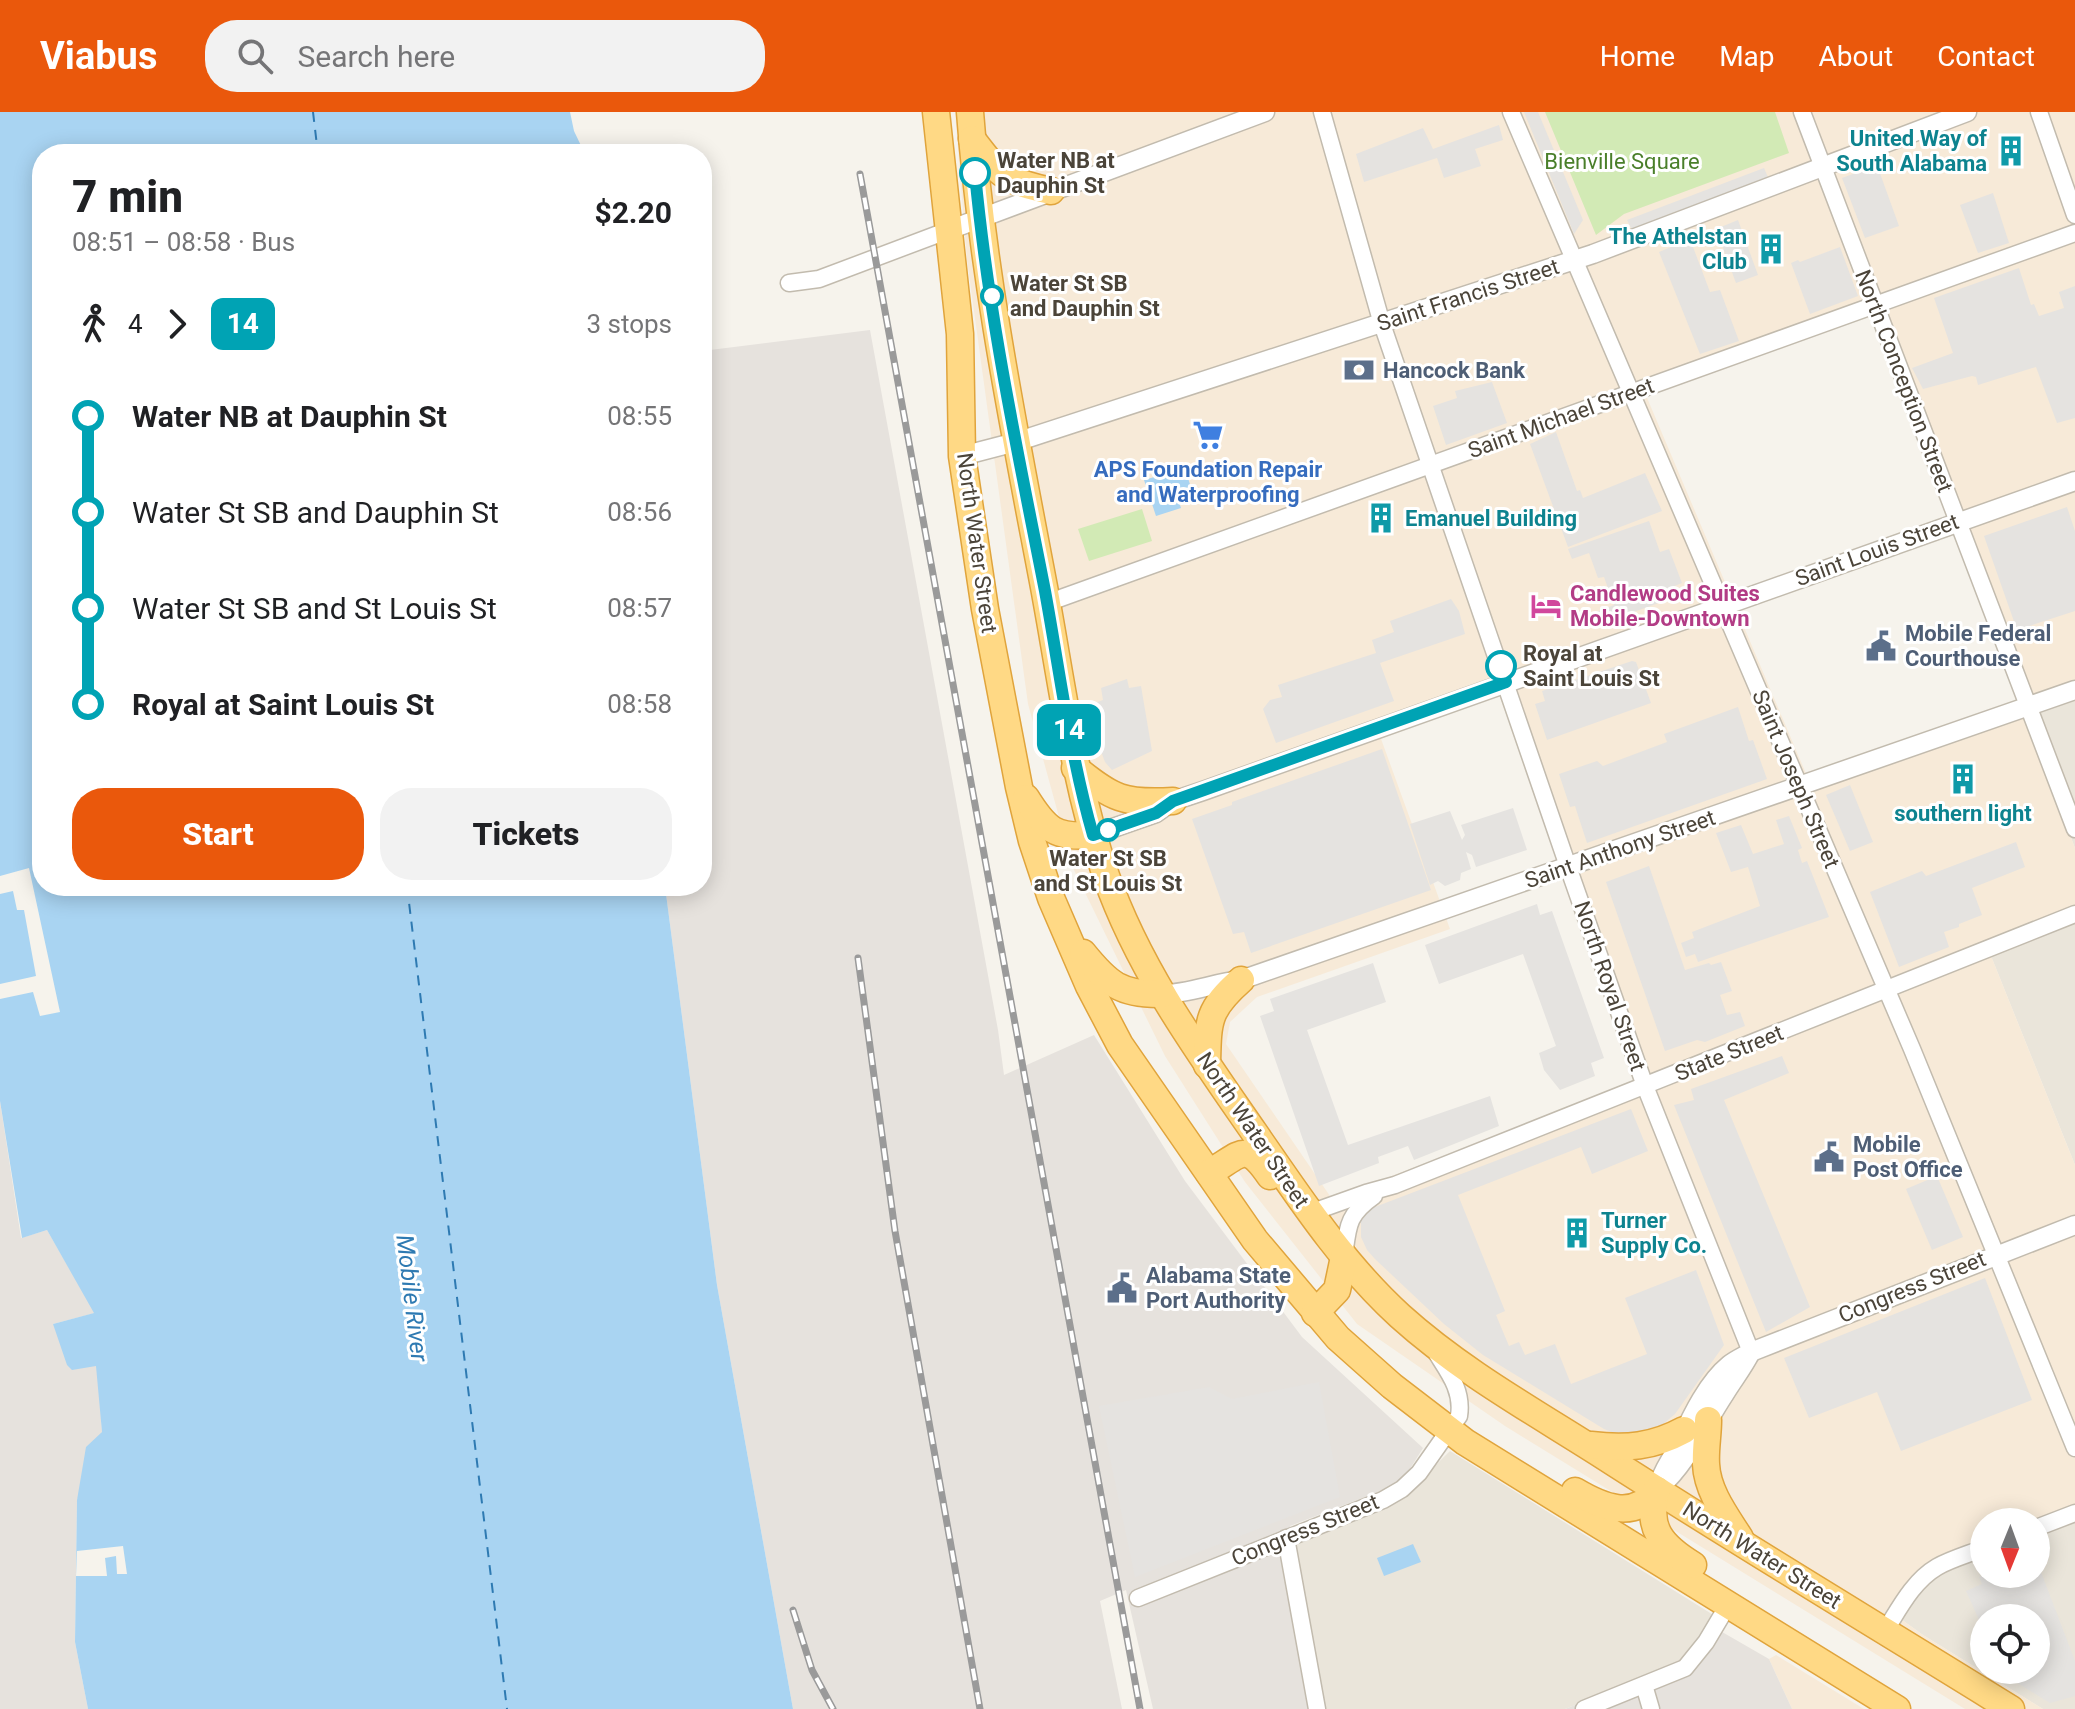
<!DOCTYPE html>
<html lang="en">
<head>
<meta charset="utf-8">
<style>
	body { margin:0; font-family:Roboto,sans-serif; background:#f2f2f2; color:#202124; height:100vh; display:flex; flex-direction:column; font-size:30px; white-space:nowrap }
	* { box-sizing:border-box; margin:0 }
	p { font-size:26px; color:#757577 }
	.icon { flex:none; width:44px; height:44px; fill:none; stroke:currentColor; stroke-width:2; stroke-linecap:round; stroke-linejoin:round }
	.map { position:relative; flex:1; overflow:hidden }
	.panel { position:absolute; left:32px; top:32px; width:680px; height:752px; display:flex; flex-direction:column; background:#fff; border-radius:32px; box-shadow:0 4px 20px #0003 }
	.panel>* { flex:none }
	.badge { padding:0 16px; border-radius:12px; font-size:28px; line-height:52px }
	.needle { width:52px; rotate:181deg }
	.buttons { position:absolute; left:1970px; top:1396px; display:grid; gap:16px }
	.buttons a { display:grid; place-items:center; width:80px; height:80px; border-radius:50%; background:#fff; box-shadow:0 4px 20px #0003; font-size:40px }
	.map>.badge { position:absolute; translate:-50% -50%; box-shadow:0 0 0 4px #fff }
	.legs { display:flex; align-items:center; gap:12px; height:88px; padding:0 40px; font-size:26px }
	.legs p { margin-inline-start:auto }
	.headline { display:flex; align-items:center; justify-content:space-between; height:136px; padding:0 40px }
	h1 { font-size:44px; font-weight:800; line-height:60px }
	.cta { display:flex; gap:16px; margin-top:auto; padding:16px 40px }
	.cta a { flex:1; height:92px; border-radius:32px; background:#ea580c; color:#fff; font-size:32px; font-weight:800; line-height:92px; text-align:center }
	.cta a+a { background:#f2f2f2; color:#202124 }
	ul { padding:0 40px; list-style:none }
	li { display:flex; align-items:center; gap:28px; height:96px; font-size:30px }
	li i { display:grid; place-items:center; width:12px; height:100%; margin:0 10px; background:currentColor }
	li i::after { content:''; width:20px; height:20px; margin:-10px; border:6px solid; border-radius:50%; background:#fff }
	li p { margin-inline-start:auto }
	li:first-child i { background:linear-gradient(#0000 50%,currentColor 0) }
	li:last-child i { background:linear-gradient(currentColor 50%,#0000 0) }
	header { display:flex; align-items:center; gap:48px; box-sizing:border-box; height:112px; padding:0 40px; background:#ea580c; color:#fff }
	header strong { font-size:38px }
	nav { display:flex; gap:44px; margin-inline-start:auto; font-size:28px }
	.search { width:560px; height:72px; background:#f2f2f2; display:flex; align-items:center; gap:20px; box-sizing:border-box; padding:0 28px; border-radius:32px; color:#757577; font-size:30px }
	.map>svg:first-child { display:block }
	.residential { fill:#eae5da; fill-rule:evenodd }
	.commercial { fill:#f7ead8; fill-rule:evenodd }
	.industrial { fill:#e6e2dd }
	.green { fill:#d2eab5 }
	.parking { fill:#e5e3e0 }
	.water { fill:#a9d4f2 }
	.pier { fill:#f6f3ec }
	.lines { fill:none; stroke-linecap:round; stroke-linejoin:round }
	.ferry { stroke:#2e7ab2; stroke-width:2; stroke-dasharray:10 8; stroke-linecap:butt }
	.minor-casing { stroke:#c2bbae; stroke-width:19 }
	.tertiary-casing { stroke:#c2bbae; stroke-width:21 }
	.trunk-casing { stroke:#e0a43c; stroke-width:29 }
	.minor { stroke:#fff; stroke-width:16 }
	.tertiary { stroke:#fff; stroke-width:18 }
	.trunk { stroke:#ffd985; stroke-width:26 }
	.rail-casing { stroke:#9a9a9a; stroke-width:7 }
	.rail { stroke:#fff; stroke-width:4; stroke-dasharray:12; stroke-linecap:butt }
	.line-1-casing { stroke:#fff; stroke-width:18 }
	.line-1 { stroke:#00a3b4; stroke-width:12 }
	.stop-1-dot { fill:#fff; stroke:#00a3b4; stroke-width:4 }
	.labels { text-anchor:middle; dominant-baseline:central; stroke-width:6; stroke-linejoin:round; paint-order:stroke }
	.culture-label { font-size:22px; font-weight:bold; fill:#0d838f; stroke:#fff; text-anchor:end }
	.stop-label { font-size:22px; font-weight:bold; fill:#4b4439; stroke:#fff; text-anchor:start }
	.park-label { font-size:22px; fill:#4a7f2a; stroke:#fff }
	.street-label { font-size:22px; fill:#4b4439; stroke:#fff }
	.service-label { font-size:22px; font-weight:bold; fill:#4e5e75; stroke:#fff; text-anchor:start }
	.shop-label { font-size:22px; font-weight:bold; fill:#366cbe; stroke:#fff }
	.hotel-label { font-size:22px; font-weight:bold; fill:#b23c85; stroke:#fff; text-anchor:start }
	.water-label { font-size:24px; font-style:italic; fill:#2e7ab2; stroke:#fff }
</style>
</head>
<body>
<header>
<strong>Viabus</strong>
<div class="search"><svg class="icon" aria-label="search" viewBox="0 0 24 24"><circle cx="10" cy="10" r="6"/><path d="M15 15l6 6"/></svg>Search here</div>
<nav><a>Home</a><a>Map</a><a>About</a><a>Contact</a></nav>
</header>
<div class="map">
<svg width="2075" height="1597" viewBox="0 0 2075 1597">
	<rect width="100%" height="100%" fill="#f6f3ec"/>
	<g class="residential">
		<path d="M2075,586V736L2023,604Z"/>
		<path d="M2075,811V1053L1991,844Z"/>
		<path d="M1450,1339L1715,1504L1683,1550L1565,1597H1324L1294,1430L1401,1387Z"/>
		<path d="M2075,1394V1597H2043L1923,1523L1887,1497L1906,1480L1984,1432V1462H2036V1410ZM1984,1506H2036V1558H1984Z"/>
	</g>
	<g class="commercial">
		<path d="M955,0H2075V586L2023,604L2075,736V811L1991,844L2075,1053V1394L2036,1410H1984V1432L1906,1480L1887,1497L1923,1523L2043,1597H1965L1505,1314L1357,1212L1245,1070L1165,944L1073,756L1028,592L967,148ZM1873,201L2019,591L1807,664L1645,281ZM1499,582L1634,971L1332,1087L1226,932L1230,910L1257,885L1450,817L1380,624Z"/>
		<path d="M1776,1543L1864,1597H1792L1769,1547Z"/>
	</g>
	<g class="industrial">
		<path d="M870,218L998,918L1004,963L1094,923L1185,1069L1302,1225L1423,1336L1401,1371L1290,1414L1324,1597H1153L1126,1478L1100,1489L1122,1597H793L717,1173L665,774H702V239Z"/>
		<path d="M0,989L21,1126L47,1118L95,1201L53,1212L97,1253L100,1283L102,1320L77,1388L75,1530L88,1597H0Z"/>
		<path d="M1710,1513L1769,1547L1792,1597H1565L1683,1550Z"/>
	</g>
	<g class="green">
		<path d="M1545,0H1775L1789,41L1624,102L1596,123Z"/>
		<path d="M1142,397L1152,429L1089,449L1078,417Z"/>
	</g>
	<g class="parking">
		<path d="M1524,0H1538L1583,108L1574,122Z"/>
		<path d="M1499,13L1503,28L1475,37L1481,54L1444,66L1437,46L1364,70L1356,42L1423,16L1433,37Z"/>
		<path d="M1877,53L1899,114L1865,126L1842,66Z"/>
		<path d="M1764,56L1770,70L1633,120L1627,108Z"/>
		<path d="M1993,81L2009,131L1978,141L1960,93Z"/>
		<path d="M1738,108L1758,163L1736,171L1716,117Z"/>
		<path d="M1690,127L1710,180L1720,178L1739,229L1700,242L1659,140Z"/>
		<path d="M1840,135L1858,184L1810,202L1791,151L1798,148L1800,150Z"/>
		<path d="M2019,156L2031,193L2034,192L2039,204L2064,196L2059,180L2075,174V306L2057,311L2036,255L1978,273L1976,265L1972,264L1923,277L1912,256L1953,241L1934,186Z"/>
		<path d="M1492,270L1507,311L1446,333L1433,294L1457,286L1455,279Z"/>
		<path d="M1556,320L1577,379L1580,378L1583,386L1645,361L1662,399L1568,435L1530,332Z"/>
		<path d="M2067,395L2075,419V499L2017,518L1984,424Z"/>
		<path d="M1649,409L1660,440L1669,437L1682,471L1672,475L1675,485L1601,512L1596,500L1614,493L1604,465L1598,466L1589,441L1572,447L1568,437Z"/>
		<path d="M1451,487L1459,499L1465,522L1380,551L1394,589L1276,631L1263,597L1270,588L1282,585L1278,573L1376,541L1372,528L1394,520L1390,509Z"/>
		<path d="M1632,549L1636,550L1651,591L1547,628L1535,592L1545,589L1542,579Z"/>
		<path d="M1127,567L1129,576L1141,574L1152,639L1112,658L1105,650L1099,634L1092,592L1103,588L1101,576Z"/>
		<path d="M1738,595L1749,629L1753,628L1767,667L1587,731L1575,694L1570,695L1559,662L1597,649L1603,654L1667,630L1664,622Z"/>
		<path d="M1382,637L1431,778L1251,841L1244,820L1233,822L1192,707L1232,693V690Z"/>
		<path d="M1850,673L1873,730L1850,739L1826,683Z"/>
		<path d="M1513,696L1527,738L1476,755L1472,743L1466,740L1471,757L1461,761L1460,768L1445,774L1438,769L1430,773L1410,712L1450,699L1462,728L1465,723L1461,713Z"/>
		<path d="M1789,704L1802,736L1798,738L1802,751L1807,749L1829,805L1698,850L1695,842L1686,845L1681,831L1694,826L1692,820L1760,794L1748,755L1731,760L1716,721L1741,713L1753,742L1784,732L1776,708Z"/>
		<path d="M2016,730L2025,755L1972,776L1982,803L1959,812V815L1944,820L1949,835L1899,855L1870,780L1922,759L1926,764Z"/>
		<path d="M1649,754L1685,858L1709,851L1711,853L1721,850L1732,879L1720,883L1727,903L1740,900L1745,914L1705,930L1697,928L1665,939L1606,770Z"/>
		<path d="M1537,792L1540,803L1552,799L1604,946L1591,951L1595,964L1560,978L1544,958L1539,941L1556,934L1523,842L1439,872L1425,833Z"/>
		<path d="M1373,851L1386,890L1307,918L1348,1033L1490,984L1499,1014L1414,1048L1408,1034L1378,1045L1379,1051L1319,1074L1260,904L1274,899L1270,887Z"/>
		<path d="M1782,944L1789,961L1724,988L1810,1195L1766,1220L1674,993L1694,988L1691,977Z"/>
		<path d="M1631,997L1648,1039L1592,1062L1581,1035L1458,1083L1505,1199L1496,1203L1509,1234L1519,1230L1525,1243L1555,1232L1571,1272L1647,1242L1625,1186L1696,1158L1724,1233L1675,1302L1662,1313L1633,1323L1617,1322L1604,1317L1483,1243L1444,1212L1375,1147L1367,1138L1361,1125V1108L1367,1098Z"/>
		<path d="M1937,1064L1963,1125L1932,1138L1906,1077Z"/>
		<path d="M1985,1166L2032,1288L1901,1339L1877,1280L1809,1306L1784,1246Z"/>
		<path d="M1319,1270L1340,1385L1135,1465L1099,1294L1209,1275L1232,1287Z"/>
		<path d="M2036,1447L2075,1549V1584L2050,1591L2003,1562L2006,1558H2036V1506H1984V1519L1966,1479L1982,1472L1979,1465L1988,1462H2036Z"/>
	</g>
	<g class="water">
		<path d="M0,0H570L574,19L585,42H42V774H665L717,1173L793,1597H88L75,1530L77,1388L86,1335L102,1320L96,1254L72,1258L67,1253L53,1212L94,1201L47,1118L22,1126L0,989Z"/>
		<path d="M1185,356L1192,379L1177,384L1181,396L1156,404L1144,368Z"/>
		<path d="M1413,1432L1421,1450L1384,1464L1377,1446Z"/>
	</g>
	<g class="pier">
		<path d="M29,756L60,900L40,904L33,880L0,887V872L36,864L24,798H17L13,779L0,782V764Z"/>
		<path d="M123,1434L127,1462H117L116,1444L105,1446L107,1464H76L77,1439Z"/>
	</g>
	<g class="lines">
		<g class="ferry">
			<path d="M313,0L318,42"/>
			<path d="M407,774L507,1597"/>
		</g>
		<g class="minor-casing">
			<g id="minor">
				<path d="M1322,0L1382,212L1573,769L1645,974L1751,1240"/>
				<path d="M1511,0L1912,937L2075,1336"/>
				<path d="M1802,0L2075,717"/>
				<path d="M2039,0L2075,103"/>
				<path d="M789,171L819,167L949,118"/>
				<path d="M1047,491L2075,121"/>
				<path d="M1310,1101L1366,1081L1395,1073L2075,802"/>
				<path d="M1344,1145C1348,1114 1347,1103 1374,1084"/>
				<path d="M2036,1416L2075,1401"/>
				<path d="M1286,1426L1317,1597"/>
				<path d="M1138,1486L1383,1388L1402,1377L1419,1361L1459,1304C1463,1279 1449,1261 1437,1242"/>
				<path d="M1885,1519C1899,1497 1913,1469 1937,1455C1951,1447 1969,1442 1984,1436"/>
				<path d="M1644,1573L1651,1597"/>
				<path d="M1584,1597L1685,1556L1706,1530L1728,1493"/>
			</g>
		</g>
		<g class="tertiary-casing">
			<g id="tertiary">
				<path d="M949,118L1265,0"/>
				<path d="M962,344L1016,330L1593,142L1967,0"/>
				<path d="M1093,723L1156,701L1173,689L1203,679L2075,369"/>
				<path d="M1162,882C1189,882 1213,871 1241,868L2075,578"/>
				<path d="M1659,1376C1687,1351 1703,1315 1724,1283C1733,1268 1743,1256 1751,1240"/>
				<path d="M1657,1378C1663,1354 1673,1348 1681,1327C1692,1303 1708,1270 1729,1253C1735,1248 1744,1244 1751,1240L2075,1113"/>
			</g>
		</g>
		<g class="trunk-casing">
			<g id="trunk">
				<path d="M936,0L960,222L962,344L985,497L1019,675L1032,729L1051,786L1089,874L1120,933L1255,1128L1338,1226L1392,1274L1465,1330L1897,1597"/>
				<path d="M970,0C982,160 1014,317 1044,475C1062,572 1074,670 1106,764C1139,858 1198,939 1254,1020C1299,1085 1342,1151 1400,1204C1461,1259 1533,1299 1602,1343C1737,1430 1874,1512 2011,1597"/>
				<path d="M972,27C1000,64 1005,69 1051,79"/>
				<path d="M1075,656C1113,687 1124,692 1173,689"/>
				<path d="M1026,686C1046,718 1055,726 1093,723"/>
				<path d="M1083,841C1108,872 1121,883 1162,882"/>
				<path d="M1207,953C1208,909 1207,898 1241,868"/>
				<path d="M1209,1061C1242,1042 1245,1028 1270,1064"/>
				<path d="M1315,1201L1337,1178L1344,1145"/>
				<path d="M1708,1308C1708,1323 1705,1338 1706,1352C1707,1379 1726,1404 1740,1426"/>
				<path d="M1591,1333C1626,1337 1653,1335 1684,1318"/>
				<path d="M1657,1378C1645,1416 1662,1434 1693,1453"/>
				<path d="M1575,1379C1602,1395 1634,1409 1657,1378"/>
			</g>
		</g>
		<use href="#minor" class="minor"/>
		<use href="#tertiary" class="tertiary"/>
		<use href="#trunk" class="trunk"/>
		<g class="rail-casing">
			<g id="rail">
				<path d="M860,62L1140,1597"/>
				<path d="M858,846L895,1119L980,1597"/>
				<path d="M793,1498L812,1558L833,1597"/>
			</g>
		</g>
		<use href="#rail" class="rail"/>
	</g>
	<g class="lines">
		<g class="line-1-casing">
			<path id="line-1" d="M975,61C988,202 1018,341 1045,479C1060,561 1070,643 1093,723L1156,701L1173,689L1506,570L1501,554"/>
		</g>
		<use href="#line-1" class="line-1"/>
	</g>
	<defs>
		<g id="building-bare" transform="scale(2.4)"><path d="M-4-6H4V6H1V3H-1V6H-4ZM-2.5-4.3h1.7v1.8h-1.7ZM.8-4.3h1.7v1.8H.8ZM-2.5-1h1.7V.8h-1.7ZM.8-1h1.7V.8H.8Z" fill="#0f9aa8" stroke="#fff" stroke-width="2.5" paint-order="stroke"/></g>
		<g id="bank-bare" transform="scale(2.4)"><path d="M-6-4H6V4H-6ZM0-2.3a2.3 2.3 0 1 0 0 4.6a2.3 2.3 0 1 0 0-4.6Z" fill="#5c6f8a" stroke="#fff" stroke-width="2.5" paint-order="stroke"/></g>
		<g id="supermarket-bare" transform="scale(2.4)"><path d="M-6-5.5h2.5l.6 2H6L4.5 2H-2.5L-4.4-4H-6ZM-1.5 3.2a1.3 1.3 0 1 0 .1 0ZM3 3.2a1.3 1.3 0 1 0 .1 0Z" fill="#3f7fe0" stroke="#fff" stroke-width="2.5" paint-order="stroke"/></g>
		<g id="hotel-bare" transform="scale(2.4)"><path d="M-6-4.5h1.5V1H6V5H4.5V3h-9V5H-6ZM-4 0a1.8 1.8 0 1 1 3.6 0ZM.5 0V-2.5h3Q6-2.5 6 0Z" fill="#d1479c" stroke="#fff" stroke-width="2.5" paint-order="stroke"/></g>
		<g id="civic-bare" transform="scale(2.4)"><path d="M-.6-6.5H3V-4.5H.6V-3L4-1V1h2V6H-6V1h2V-1L-.6-3ZM-1.2 2.5V6h2.4V2.5Z" fill="#5c6f8a" stroke="#fff" stroke-width="2.5" paint-order="stroke"/></g>
	</defs>
	<g fill-rule="evenodd">
		<use href="#building-bare" x="2011" y="39"/>
		<use href="#building-bare" x="1771" y="137"/>
		<use href="#bank-bare" x="1359" y="258"/>
		<use href="#supermarket-bare" x="1208" y="323"/>
		<use href="#building-bare" x="1381" y="406"/>
		<use href="#hotel-bare" x="1546" y="494"/>
		<use href="#civic-bare" x="1881" y="534"/>
		<use href="#building-bare" x="1963" y="667"/>
		<use href="#civic-bare" x="1829" y="1045"/>
		<use href="#building-bare" x="1577" y="1121"/>
		<use href="#civic-bare" x="1122" y="1176"/>
	</g>
	<g class="stop-1-dot">
		<circle cx="975" cy="61" r="14"/>
		<circle cx="992" cy="184" r="10"/>
		<circle cx="1501" cy="554" r="14"/>
		<circle cx="1108" cy="718" r="10"/>
	</g>
	<g class="labels">
		<g class="culture-label">
			<text x="1987" y="26">United Way of<tspan x="1987" dy="25">South Alabama</tspan></text>
			<text x="1747" y="124">The Athelstan<tspan x="1747" dy="25">Club</tspan></text>
			<text x="1405" y="406" text-anchor="start">Emanuel Building</text>
			<text x="1963" y="701" text-anchor="middle">southern light</text>
			<text x="1601" y="1108" text-anchor="start">Turner<tspan x="1601" dy="25">Supply Co.</tspan></text>
		</g>
		<g class="stop-label">
			<text x="997" y="48">Water NB at<tspan x="997" dy="25">Dauphin St</tspan></text>
			<text x="1010" y="171">Water St SB<tspan x="1010" dy="25">and Dauphin St</tspan></text>
			<text x="1523" y="541">Royal at<tspan x="1523" dy="25">Saint Louis St</tspan></text>
			<text x="1108" y="746" text-anchor="middle">Water St SB<tspan x="1108" dy="25">and St Louis St</tspan></text>
		</g>
		<g class="park-label">
			<text x="1622" y="49">Bienville Square</text>
		</g>
		<g class="street-label">
			<text transform="translate(1468 183) rotate(-18)">Saint Francis Street</text>
			<text transform="translate(1904 269) rotate(69)">North Conception Street</text>
			<text transform="translate(1561 306) rotate(-20)">Saint Michael Street</text>
			<text transform="translate(977 431) rotate(82)">North Water Street</text>
			<text transform="translate(1877 438) rotate(-20)">Saint Louis Street</text>
			<text transform="translate(1796 667) rotate(67)">Saint Joseph Street</text>
			<text transform="translate(1620 737) rotate(-19)">Saint Anthony Street</text>
			<text transform="translate(1610 874) rotate(71)">North Royal Street</text>
			<text transform="translate(1729 941) rotate(-22)">State Street</text>
			<text transform="translate(1253 1018) rotate(56)">North Water Street</text>
			<text transform="translate(1912 1175) rotate(-22)">Congress Street</text>
			<text transform="translate(1305 1418) rotate(-22)">Congress Street</text>
			<text transform="translate(1762 1443) rotate(32)">North Water Street</text>
		</g>
		<g class="service-label">
			<text x="1383" y="258">Hancock Bank</text>
			<text x="1905" y="521">Mobile Federal<tspan x="1905" dy="25">Courthouse</tspan></text>
			<text x="1853" y="1032">Mobile<tspan x="1853" dy="25">Post Office</tspan></text>
			<text x="1146" y="1163">Alabama State<tspan x="1146" dy="25">Port Authority</tspan></text>
		</g>
		<g class="shop-label">
			<text x="1208" y="357">APS Foundation Repair<tspan x="1208" dy="25">and Waterproofing</tspan></text>
		</g>
		<g class="hotel-label">
			<text x="1570" y="481">Candlewood Suites<tspan x="1570" dy="25">Mobile-Downtown</tspan></text>
		</g>
		<g class="water-label">
			<text transform="translate(412 1186) rotate(83)">Mobile River</text>
		</g>
	</g>
</svg>
<div class="buttons">
<a><svg class="needle" viewBox="-14 -14 28 28"><path d="M0-13l5 13h-10z" fill="#e53935"/><path d="M0 13l5-13h-10z" fill="#757577"/></svg></a>
<a><svg class="icon" aria-label="locate" viewBox="0 0 24 24"><circle cx="12" cy="12" r="6"/><path d="M12 2v4M12 18v4M2 12h4M18 12h4"/></svg></a>
</div>
<b class="badge" style="left:1069px;top:618px;background:#00a3b4;color:#fff">14</b>
<section class="panel">
<div class="headline"><div><h1>7 min</h1><p>08:51 – 08:58 · Bus</p></div><b>$2.20</b></div>
<div class="legs"><svg class="icon" aria-label="walk" viewBox="0 0 24 24"><circle cx="13" cy="4" r="2"/><path d="M13 8l-2 6 4 7M11 14l-3 7M7 12l3-4h3l4 4"/></svg>4<svg class="icon" aria-label="forward" viewBox="0 0 24 24"><path d="M9 5l7 7-7 7"/></svg><b class="badge" style="background:#00a3b4;color:#fff">14</b><p>3 stops</p></div>
<ul>
<li><i style="color:#00a3b4"></i><b>Water NB at Dauphin St</b><p>08:55</p></li>
<li><i style="color:#00a3b4"></i><span>Water St SB and Dauphin St</span><p>08:56</p></li>
<li><i style="color:#00a3b4"></i><span>Water St SB and St Louis St</span><p>08:57</p></li>
<li><i style="color:#00a3b4"></i><b>Royal at Saint Louis St</b><p>08:58</p></li>
</ul>
<div class="cta"><a>Start</a><a>Tickets</a></div>
</section>
</div>
</body>
</html>
